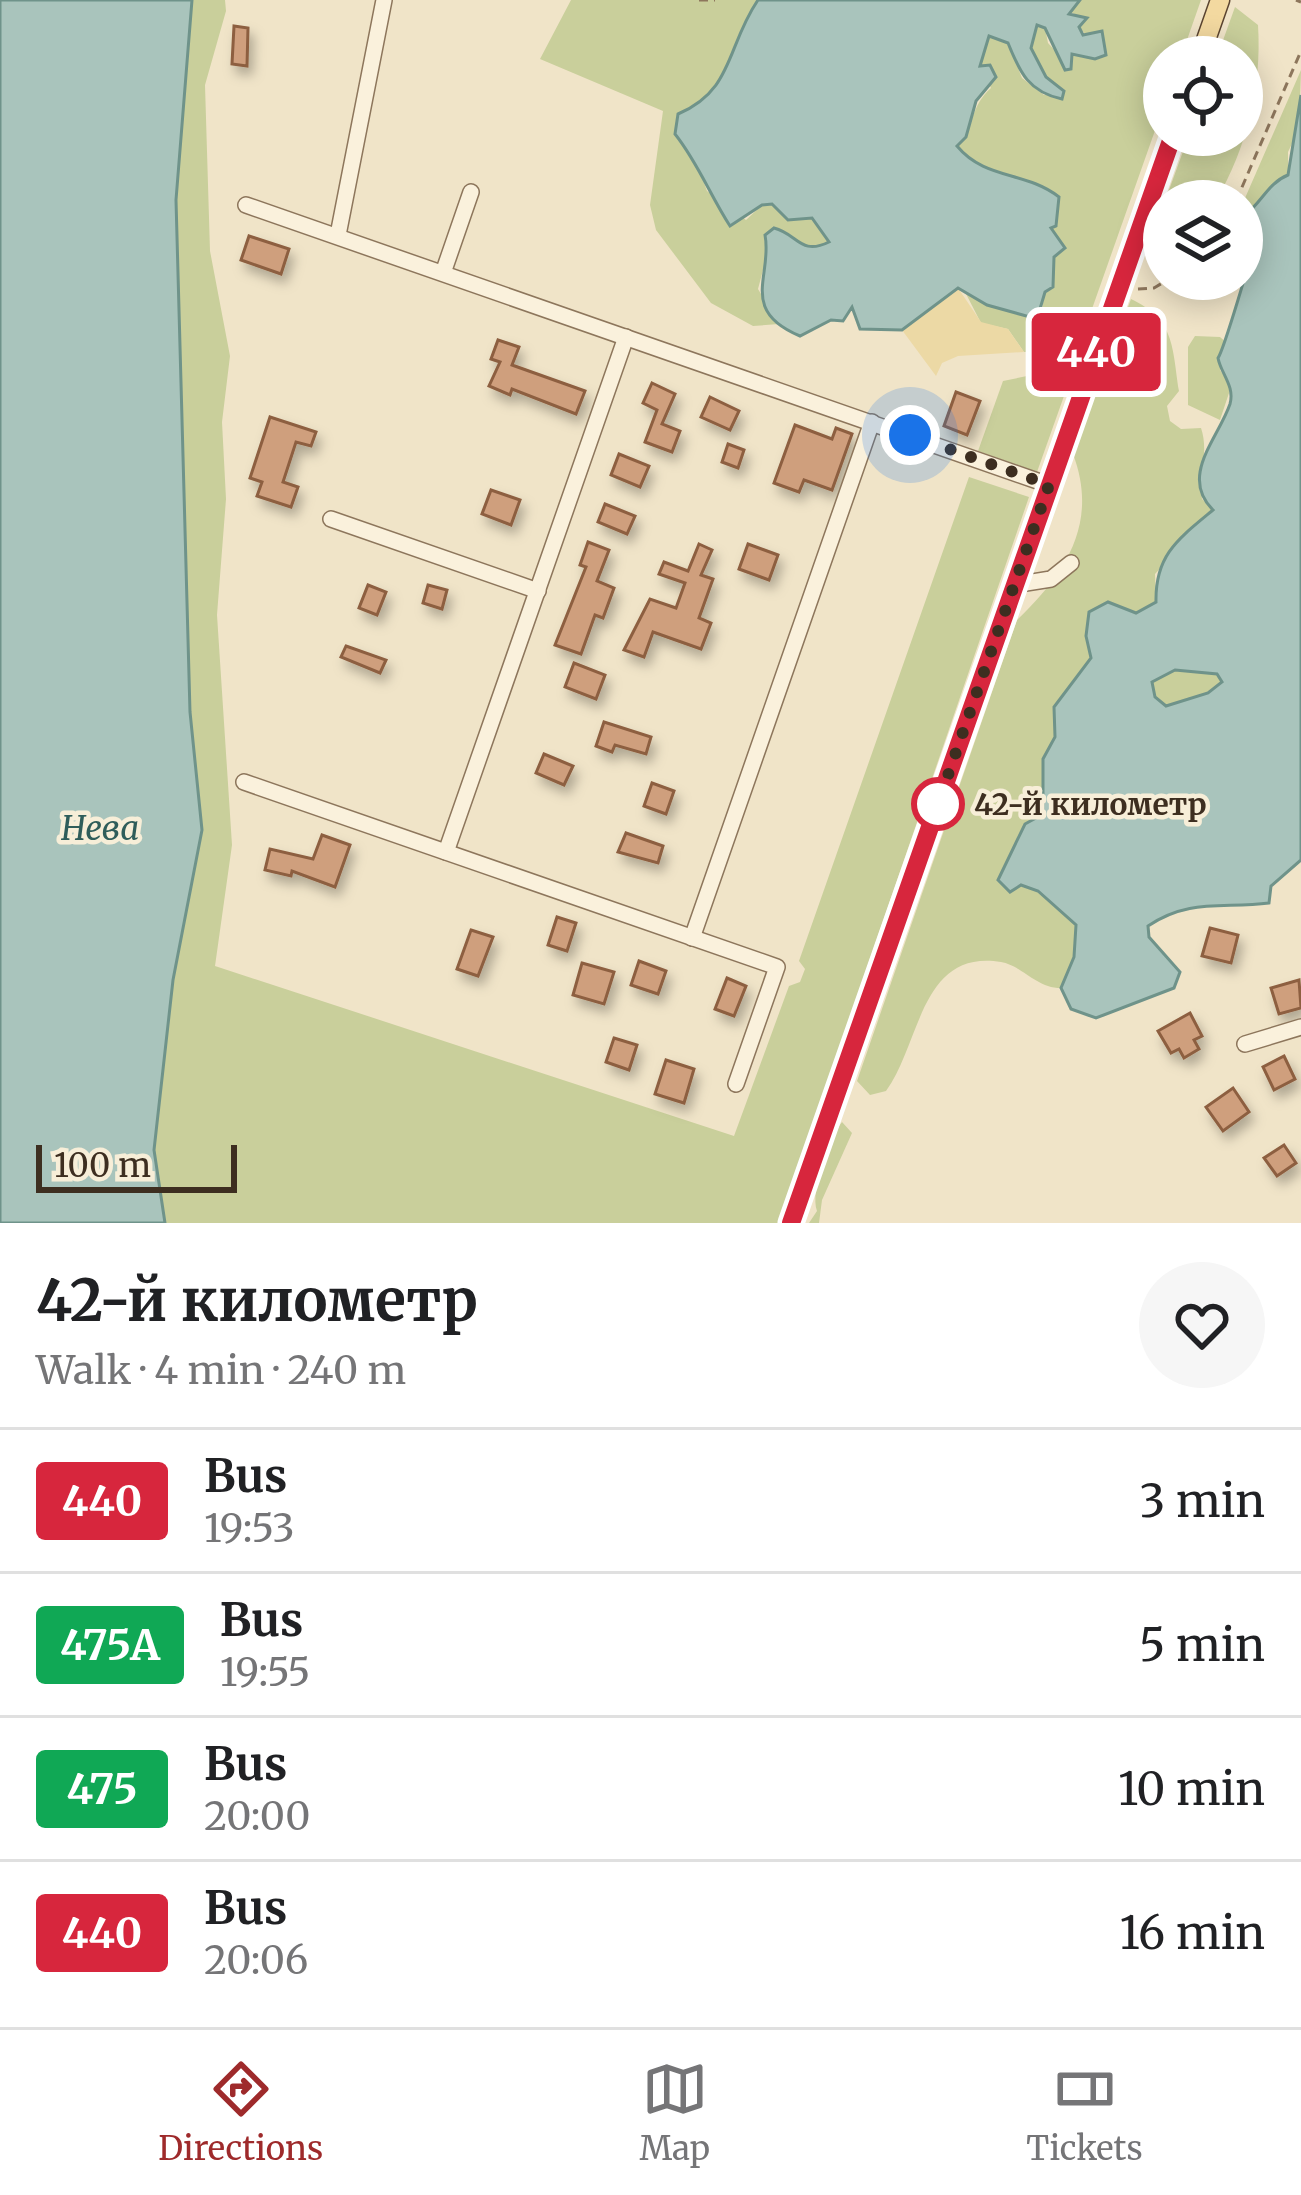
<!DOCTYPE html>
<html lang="en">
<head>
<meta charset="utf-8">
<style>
	body { margin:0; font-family:Merriweather,serif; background:#f6f6f6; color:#202124; height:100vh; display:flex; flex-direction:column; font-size:45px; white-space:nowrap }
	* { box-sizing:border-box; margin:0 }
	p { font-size:39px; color:#757577 }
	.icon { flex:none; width:66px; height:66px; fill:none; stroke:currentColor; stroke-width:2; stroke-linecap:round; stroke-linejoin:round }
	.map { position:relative; height:1223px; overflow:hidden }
	.details { display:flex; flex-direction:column; background:#fff; flex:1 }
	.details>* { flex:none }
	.badge { padding:0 24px; border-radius:9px; font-size:42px; line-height:78px }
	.tools { position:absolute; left:1143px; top:36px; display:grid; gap:24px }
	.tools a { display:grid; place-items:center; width:120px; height:120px; border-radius:50%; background:#fff; box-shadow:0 6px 30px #0003; font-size:60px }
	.scale { position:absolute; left:36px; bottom:30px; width:201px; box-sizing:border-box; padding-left:12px; border:6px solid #3d2e20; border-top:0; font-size:33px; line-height:42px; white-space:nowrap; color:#3d2e20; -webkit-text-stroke:9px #f7eed8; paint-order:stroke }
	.you { position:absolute; width:60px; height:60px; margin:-30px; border:9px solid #fff; border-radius:50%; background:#1a73e8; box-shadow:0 0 0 18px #1a73e833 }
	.map>.badge { position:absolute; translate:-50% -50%; box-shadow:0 0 0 6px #fff }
	.round { display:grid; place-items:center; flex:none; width:126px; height:126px; border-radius:63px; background:#f6f6f6 }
	.headline { display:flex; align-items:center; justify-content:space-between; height:204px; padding:0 36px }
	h1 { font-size:57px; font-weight:700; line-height:90px }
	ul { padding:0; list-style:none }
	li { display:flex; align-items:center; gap:36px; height:144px; padding:0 36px; border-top:3px solid #e0e0e0 }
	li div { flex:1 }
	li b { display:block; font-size:45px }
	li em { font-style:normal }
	li .badge { min-width:132px; font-weight:700; text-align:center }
	.menu { display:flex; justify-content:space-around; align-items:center; height:168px; border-top:3px solid #e0e0e0; background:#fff; font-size:33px; color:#757577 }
	.menu a { display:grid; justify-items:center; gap:6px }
	.menu .selected { color:#9e2a2b }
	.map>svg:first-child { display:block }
	.green { fill:#c9cf9b }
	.sand { fill:#ecd9a5 }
	.water { fill:#a9c4bc; stroke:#6f938a; stroke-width:3; fill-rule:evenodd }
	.building { fill:#cf9f7d; stroke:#8d5f41; stroke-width:3; filter:url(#shadow) }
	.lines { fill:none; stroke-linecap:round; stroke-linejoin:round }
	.minor-casing { stroke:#8d765c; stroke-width:18 }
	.major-casing { stroke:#5b4430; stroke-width:21 }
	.path { stroke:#8d765c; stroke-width:3; stroke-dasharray:9 6; stroke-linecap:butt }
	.minor { stroke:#faf1dc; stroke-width:15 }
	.major { stroke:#f3d9a0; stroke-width:18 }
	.line-casing { stroke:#fff; stroke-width:27 }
	.line { stroke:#d7263d; stroke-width:18 }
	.walk { stroke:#3d2e20; stroke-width:12; stroke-dasharray:0 21.6 }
	.stop-dot { fill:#fff; stroke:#d7263d; stroke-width:6 }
	.labels { text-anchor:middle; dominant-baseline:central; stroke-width:9; stroke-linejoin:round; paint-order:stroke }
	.stop-label { font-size:30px; font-weight:bold; fill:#3d2e20; stroke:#f7eed8; text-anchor:start }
	.water-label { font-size:33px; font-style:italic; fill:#2f5d5a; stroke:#f7eed8 }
</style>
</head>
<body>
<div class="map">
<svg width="1301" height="1223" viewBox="0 0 1301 1223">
	<defs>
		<filter id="shadow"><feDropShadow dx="4.5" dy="8" stdDeviation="6" flood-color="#0004"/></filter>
	</defs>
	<rect width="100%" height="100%" fill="#f0e4c8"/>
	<g class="green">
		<path d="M192,0H225L226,11L205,85L210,251L230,356L222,422L226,499L217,615L232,845L215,966L734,1136L789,986L800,982L805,969L799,961L969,477L1029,497L779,1223H165L154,1150L173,980L202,830L190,712L176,200Z"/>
		<path d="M571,0H758C725,47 735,90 678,114L675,134L696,161L707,191L746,220L762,205L773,204L788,219L812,218L829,242C800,256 799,234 774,228L758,289L779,324L753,326L711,303L656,230L650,205L663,111L540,59Z"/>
		<path d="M1080,0H1201L1181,57H1164V105L1081,340L1061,352H1024L1008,329L981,323L964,290L987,305L1041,314L1045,292L1053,287L1050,227L1059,198C1026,171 987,181 956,147C973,129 971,105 991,88L980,66L989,36L1008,43L1022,78L1044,95L1064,91L1046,77L1031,47L1037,24L1045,28L1048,43L1071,68L1072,54H1085L1087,36L1079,27L1086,20L1067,10Z"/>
		<path d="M1235,7L1258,25C1262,87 1247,147 1216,201H1165L1189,135H1242V57H1217Z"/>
		<path d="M1301,70L1299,129L1288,152V176C1268,183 1262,202 1245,215L1254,243L1249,267L1242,264V205Z"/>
		<path d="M1131,299C1175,320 1172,346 1179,391L1167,406L1170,421L1181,429L1201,428C1209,451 1199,474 1202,499L1214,510L1155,574L1156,602L1136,613L1108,603L1086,636L1091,658L1054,707L1055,737L1043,760V814C1012,832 1017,852 1021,884L1038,891L1077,925L1074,957L1061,988C1036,988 1023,966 1001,962C920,949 921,1043 886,1091L870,1095L857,1081L1017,620C1066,573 1099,523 1073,454Z"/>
		<path d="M1195,336L1220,337L1228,344L1220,370L1231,387L1220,420L1188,405V347Z"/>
		<path d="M1051,371L1061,375L1064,396L1037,472L978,451L1003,381Z"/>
		<path d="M1175,670L1218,674L1222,682L1208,693L1166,706L1155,697L1152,682Z"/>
		<path d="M842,1122L852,1133L822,1200L819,1223H809L817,1211C810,1190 828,1140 842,1122Z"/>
	</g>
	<path class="sand" d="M958,288L981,322L1008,329L1024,352L958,356L942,363L936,376L902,330Z"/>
	<g class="water">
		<path d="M0,0H192L176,200L190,712L202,830L173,980L154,1150L165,1223H0Z"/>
		<path d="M758,0H1080L1069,14L1087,18L1079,27L1083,35L1102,31L1106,55L1095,59L1072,54L1071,69L1065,70L1045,28L1037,25L1031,48L1046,77L1064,91L1062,99C1029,92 1020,73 1008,43L989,36L980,66L990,65L996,77L976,101L966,137L957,146C985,180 1026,171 1059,197L1056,226L1051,228L1065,248L1054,257L1053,287L1045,292L1037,319L987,305L958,288L902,330L860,329L852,307L843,321L831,320L800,336C738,310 773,275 765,235L774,228C798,234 800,256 829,242L812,218L788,220L772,204L762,205L730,226C710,195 698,163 675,134L678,114C734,90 726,47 758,0Z"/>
		<path d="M1301,95V860L1271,886L1269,903C1223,909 1190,898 1148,926L1149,937L1180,972L1174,988L1096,1018L1071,1009L1061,988L1074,957L1076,925L1038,891L1021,885L1010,892L998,880L1025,824L1043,814V759L1055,737L1054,707L1091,658L1086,636L1089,612L1108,602L1136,613L1156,602C1155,555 1178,539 1213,510C1179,476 1218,439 1230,404C1235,386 1221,374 1218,358C1223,351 1254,251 1253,242C1253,234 1247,223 1245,215C1262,202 1268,183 1288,175ZM1175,670L1217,674L1222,682L1208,693L1166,706L1155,697L1152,682Z"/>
	</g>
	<g class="building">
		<path d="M234,26L248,28L247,66L232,64Z"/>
		<path d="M249,236L289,249L281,274L241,260Z"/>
		<path d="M498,340L519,347L512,365L585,391L576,414L512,389L510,395L489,386L500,362L491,359Z"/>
		<path d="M652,383L675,394L662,424L680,431L672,452L645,442L657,410L643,403Z"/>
		<path d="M956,392L980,401L967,435L944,426Z"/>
		<path d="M710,397L739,411L730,430L701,417Z"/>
		<path d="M270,417L316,432L311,446L296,442L283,482L298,487L291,507L257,496L262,482L250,478Z"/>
		<path d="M795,425L832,439L836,428L852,434L832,490L804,480L799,492L774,483Z"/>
		<path d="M728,444L744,450L738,468L722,462Z"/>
		<path d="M619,454L649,466L640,487L611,475Z"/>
		<path d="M491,490L520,500L511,525L482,514Z"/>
		<path d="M605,504L635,516L627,534L598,522Z"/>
		<path d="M588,542L609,550L597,581L614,588L603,618L595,615L581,654L555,645L586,567L580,565Z"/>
		<path d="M699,544L712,550L701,575L713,579L699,618L711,623L701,649L653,632L644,657L624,650L650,599L676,608L685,583L659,574L664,562L688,571Z"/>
		<path d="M748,544L778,555L769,580L739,569Z"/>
		<path d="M368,585L386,592L377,615L359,608Z"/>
		<path d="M428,585L447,590L442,609L423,603Z"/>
		<path d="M346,646L386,660L380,673L341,657Z"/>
		<path d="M574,663L605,675L596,699L565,687Z"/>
		<path d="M604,722L651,737L646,754L615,745L612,752L596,746Z"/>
		<path d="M544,754L573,766L564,785L536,773Z"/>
		<path d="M652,783L674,791L666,814L644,806Z"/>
		<path d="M626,833L663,846L658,863L618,852Z"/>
		<path d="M322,835L350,845L335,887L292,871L291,876L265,870L270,849L313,859Z"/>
		<path d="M557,917L576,923L567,951L548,945Z"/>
		<path d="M1210,928L1238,935L1231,963L1202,956Z"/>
		<path d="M471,930L493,937L478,976L457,969Z"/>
		<path d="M639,961L666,971L658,994L631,985Z"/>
		<path d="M582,963L614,972L604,1004L573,995Z"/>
		<path d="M727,978L746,986L734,1016L715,1009Z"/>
		<path d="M1299,980L1301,1008L1279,1014L1271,988Z"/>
		<path d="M1190,1013L1202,1036L1194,1040L1199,1049L1184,1058L1179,1049L1171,1053L1158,1031Z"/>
		<path d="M614,1038L637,1045L629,1070L606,1062Z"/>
		<path d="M1284,1056L1295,1079L1274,1090L1263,1067Z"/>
		<path d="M666,1060L694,1069L684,1103L655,1094Z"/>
		<path d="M1233,1088L1249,1112L1223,1131L1206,1107Z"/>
		<path d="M1284,1145L1296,1163L1277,1176L1264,1158Z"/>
	</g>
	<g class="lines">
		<g class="minor-casing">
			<g id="minor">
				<path d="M246,205L1049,485"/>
				<path d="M338,235L384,0"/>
				<path d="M443,273L471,192"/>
				<path d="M331,519L538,591"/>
				<path d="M1014,585L1051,579L1071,563"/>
				<path d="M244,782L777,967L736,1084"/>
				<path d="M446,852L626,337"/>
				<path d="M692,938L872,422"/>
				<path d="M1245,1044L1301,1027"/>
			</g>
		</g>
		<g class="major-casing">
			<g id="major">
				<path d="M1200,57L1220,0"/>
				<path d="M791,1223L1173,135"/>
			</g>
		</g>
		<g class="path">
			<path d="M699,0H715"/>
			<path d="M1296,0L1301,2"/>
			<path d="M1236,201L1301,51"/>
			<path d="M1138,289L1154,288L1169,279"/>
		</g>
		<use href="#minor" class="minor"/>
		<use href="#major" class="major"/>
	</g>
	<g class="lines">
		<g class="line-casing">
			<path id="line" d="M791,1223L1173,135"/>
		</g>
		<use href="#line" class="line"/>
		<path class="walk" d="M910,435L1049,485L938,804"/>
	</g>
	<circle class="stop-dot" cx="938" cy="804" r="24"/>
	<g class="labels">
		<g class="stop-label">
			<text x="974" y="804">42-й километр</text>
		</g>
		<g class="water-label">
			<text x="100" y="828">Нева</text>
		</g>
	</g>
</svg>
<div class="tools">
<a><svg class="icon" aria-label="locate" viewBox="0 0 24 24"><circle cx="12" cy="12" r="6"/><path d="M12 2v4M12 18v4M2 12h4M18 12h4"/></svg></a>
<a><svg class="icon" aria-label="layers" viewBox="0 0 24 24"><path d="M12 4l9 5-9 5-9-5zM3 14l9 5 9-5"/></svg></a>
</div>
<div class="scale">100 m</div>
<div class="you" style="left:910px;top:435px"></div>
<b class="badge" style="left:1096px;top:352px;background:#d7263d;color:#fff">440</b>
</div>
<section class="details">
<div class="headline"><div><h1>42-й километр</h1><p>Walk · 4 min · 240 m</p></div><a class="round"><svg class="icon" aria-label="heart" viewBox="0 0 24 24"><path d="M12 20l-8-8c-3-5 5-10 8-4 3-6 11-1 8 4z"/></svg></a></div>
<ul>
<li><span class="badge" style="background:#d7263d;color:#fff">440</span><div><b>Bus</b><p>19:53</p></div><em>3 min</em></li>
<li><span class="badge" style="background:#10a855;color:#fff">475А</span><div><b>Bus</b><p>19:55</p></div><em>5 min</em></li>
<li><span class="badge" style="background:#10a855;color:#fff">475</span><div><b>Bus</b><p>20:00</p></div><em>10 min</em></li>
<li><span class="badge" style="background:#d7263d;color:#fff">440</span><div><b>Bus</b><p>20:06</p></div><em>16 min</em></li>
</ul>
</section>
<nav class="menu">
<a class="selected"><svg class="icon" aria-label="directions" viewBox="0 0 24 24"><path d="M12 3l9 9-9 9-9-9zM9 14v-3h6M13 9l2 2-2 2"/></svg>Directions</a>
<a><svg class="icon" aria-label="map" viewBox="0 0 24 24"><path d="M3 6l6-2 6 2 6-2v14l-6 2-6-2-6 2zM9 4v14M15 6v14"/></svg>Map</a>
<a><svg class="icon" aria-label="tickets" viewBox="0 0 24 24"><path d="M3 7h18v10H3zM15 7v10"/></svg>Tickets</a>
</nav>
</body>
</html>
